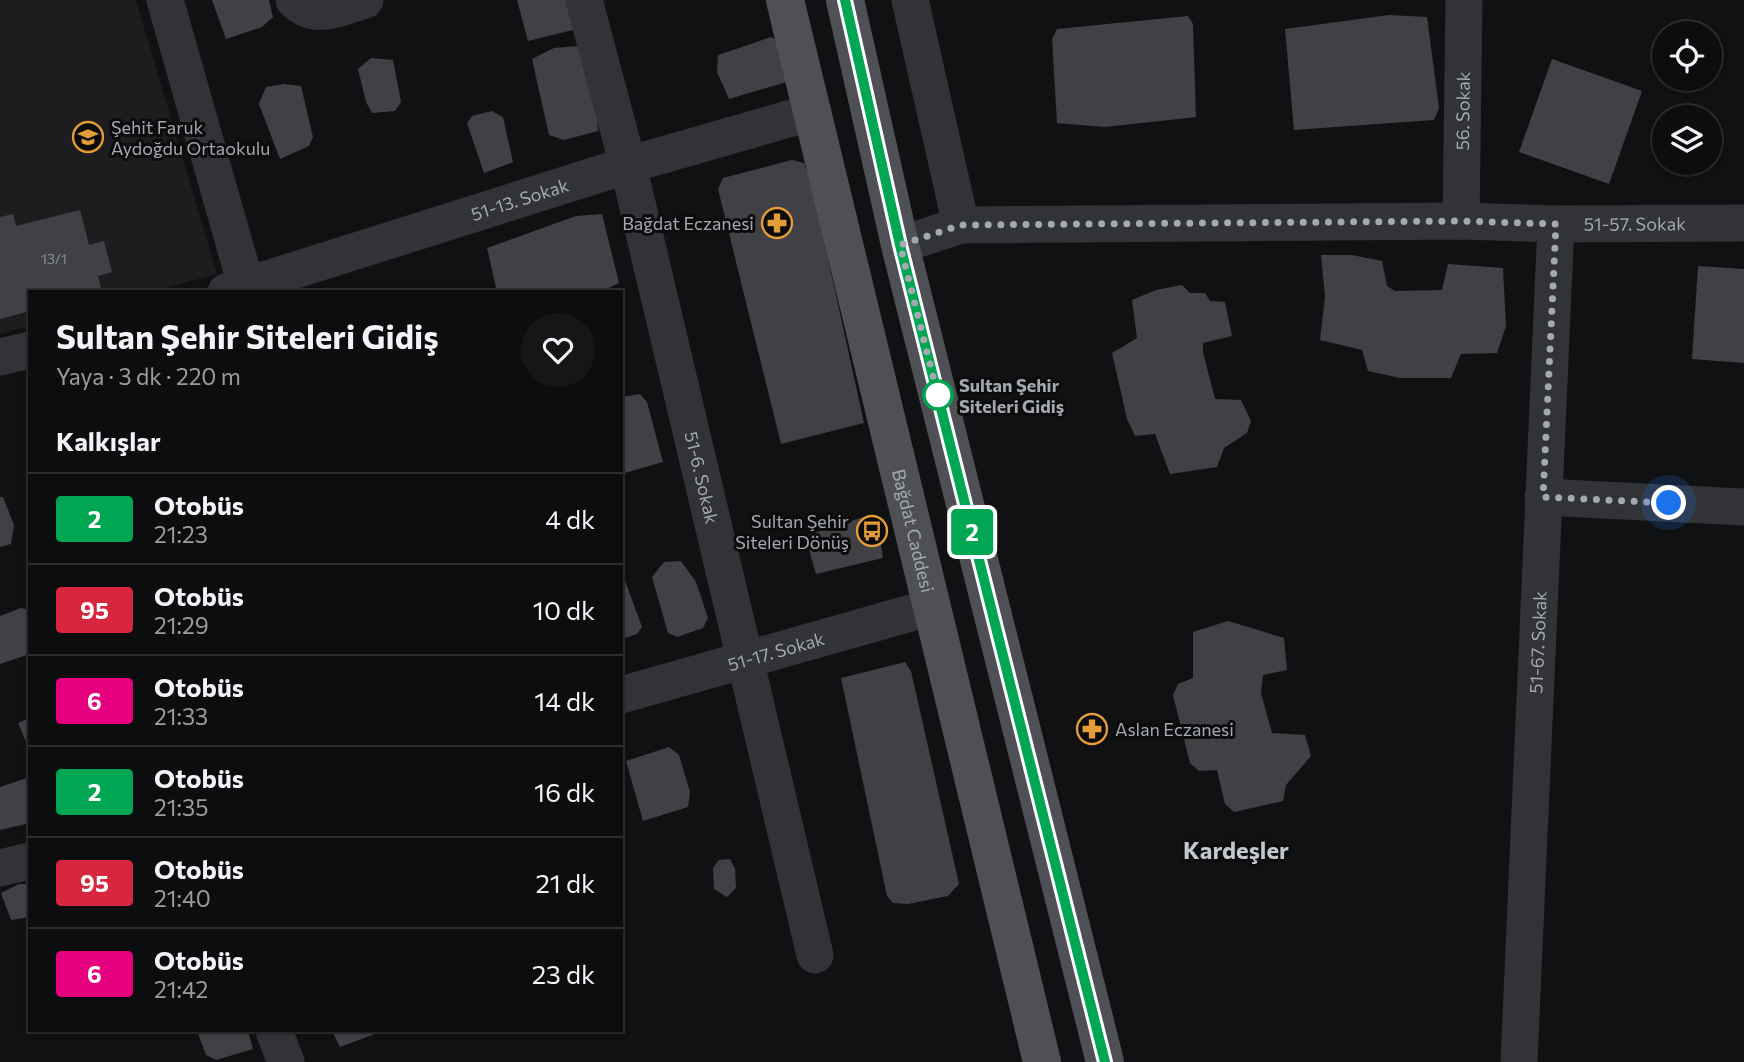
<!DOCTYPE html>
<html lang="tr">
<head>
<meta charset="utf-8">
<style>
	body { margin:0; font-family:Commissioner,sans-serif; background:#151617; color:#f1f3f6; height:100vh; display:flex; flex-direction:column; font-size:26px; white-space:nowrap }
	* { box-sizing:border-box; margin:0 }
	p { font-size:23px; color:#9a9c9e }
	.icon { flex:none; width:38px; height:38px; fill:none; stroke:currentColor; stroke-width:2; stroke-linecap:round; stroke-linejoin:round }
	.map { position:relative; flex:1; overflow:hidden }
	.details { position:absolute; left:28px; top:290px; width:595px; height:742px; display:flex; flex-direction:column; background:#0c0d0e; border-radius:0px; box-shadow:0 2px 5px #0004,0 0 0 2px #2c2d2e }
	.details>* { flex:none }
	.badge { padding:0 14px; border-radius:5px; font-size:24px; line-height:46px }
	.controls { position:absolute; left:1652px; top:21px; display:grid; gap:14px }
	.controls a { display:grid; place-items:center; width:70px; height:70px; border-radius:50%; background:#0c0d0e; box-shadow:0 2px 5px #0004,0 0 0 2px #2c2d2e; font-size:35px }
	.you { position:absolute; width:35px; height:35px; margin:-18px; border:5px solid #fff; border-radius:50%; background:#1a73e8; box-shadow:0 0 0 10px #1a73e833 }
	.map>.badge { position:absolute; translate:-50% -50%; box-shadow:0 0 0 4px #fff }
	h2 { padding:0 28px; font-size:26px; line-height:63px }
	.round { display:grid; place-items:center; flex:none; width:74px; height:74px; border-radius:37px; background:#151617 }
	.headline { display:flex; align-items:center; justify-content:space-between; height:119px; padding:0 28px }
	h1 { font-size:33px; font-weight:700; line-height:52px }
	ul { padding:0; list-style:none }
	li { display:flex; align-items:center; gap:21px; height:91px; padding:0 28px; border-top:2px solid #2c2d2e }
	li div { flex:1 }
	li b { display:block; font-size:26px }
	li em { font-style:normal }
	li .badge { min-width:77px; font-weight:700; text-align:center }
	.map>svg:first-child { display:block }
	.built { fill:#1d1d1f }
	.building { fill:#3f4145 }
	.lines { fill:none; stroke-linecap:round; stroke-linejoin:round }
	.minor { stroke:#323336; stroke-width:37 }
	.major { stroke:#4e5055; stroke-width:38 }
	.line-casing { stroke:#fff; stroke-width:16 }
	.line { stroke:#00a651; stroke-width:10 }
	.walk { stroke:#a3a8b1; stroke-width:7; stroke-dasharray:0 12.6 }
	.stop-dot { fill:#fff; stroke:#00a651; stroke-width:3.5 }
	.labels { text-anchor:middle; dominant-baseline:central; stroke-width:6; stroke-linejoin:round; paint-order:stroke }
	.number-label { font-size:14px; fill:#8a8e96 }
	.street-label { font-size:18px; fill:#a3a8b1; stroke:#0c0c0d }
	.poi-label { font-size:18px; fill:#a3a8b1; stroke:#0c0c0d; text-anchor:start }
	.stop-label { font-size:18px; font-weight:bold; fill:#a3a8b1; stroke:#0c0c0d; text-anchor:start }
	.district-label { font-size:24px; font-weight:bold; fill:#c3c7ce; stroke:#0c0c0d }
</style>
</head>
<body>
<div class="map">
<svg width="1744" height="1062" viewBox="0 0 1744 1062">
	<rect width="100%" height="100%" fill="#101112"/>
	<path class="built" d="M0,0H136L217,274L150,292H30V326L0,334Z"/>
	<g class="building">
		<path d="M212,0H269L273,17L262,27L226,39Z"/>
		<path d="M517,0H570L573,30L528,41Z"/>
		<path d="M1389,15L1427,17L1439,108L1434,120L1294,130L1285,29Z"/>
		<path d="M1188,16L1193,24L1196,117L1105,127L1057,123L1052,39L1057,29Z"/>
		<path d="M771,37L787,45L793,80L729,99L717,72L718,55Z"/>
		<path d="M579,46L595,93L598,131L564,140L549,135L532,59L554,48Z"/>
		<path d="M371,58L393,60L401,102L395,111L372,113L366,102L358,69Z"/>
		<path d="M1552,59L1642,91L1609,184L1519,152Z"/>
		<path d="M284,84L301,86L313,137L309,146L280,159L259,104L266,87Z"/>
		<path d="M492,111L503,117L513,162L484,173L467,123L472,116Z"/>
		<path d="M792,160L804,163L812,186L864,423L781,444L718,189L723,178Z"/>
		<path d="M80,210L89,245L104,241L112,272L98,276L102,292H30V311L0,319V217L13,214L16,226Z"/>
		<path d="M602,214L619,283L600,292H497L487,248L576,216Z"/>
		<path d="M1321,255H1352L1382,261L1387,286L1395,291L1442,290L1448,264L1503,268L1506,326L1497,353L1461,354L1451,378H1400L1368,371L1362,350L1320,340L1325,297Z"/>
		<path d="M1698,266L1744,269V363L1692,359Z"/>
		<path d="M1182,285L1190,293H1205L1210,301L1225,302L1232,336L1203,343V352L1215,399L1241,400L1251,421L1247,433L1224,448L1217,467L1170,474L1155,434L1135,436L1127,419L1112,353L1137,338L1132,300L1156,290Z"/>
		<path d="M640,394L647,402L663,462L621,474V397Z"/>
		<path d="M0,497H3L14,525L11,544L0,547Z"/>
		<path d="M863,517L877,521L883,558L816,574L805,536Z"/>
		<path d="M681,561L696,582L708,618L703,628L677,637L668,633L652,577L664,562Z"/>
		<path d="M621,570L642,627L637,634L621,639Z"/>
		<path d="M21,608L30,610V654L0,664V616Z"/>
		<path d="M1228,621L1284,638L1287,670L1263,675L1261,693L1272,733L1305,735L1311,756L1286,785L1283,801L1234,812L1225,804L1217,770L1199,771L1190,763L1173,695L1178,684L1193,678V632Z"/>
		<path d="M905,662L911,671L959,884L948,896L908,904L893,903L887,896L841,678Z"/>
		<path d="M30,718V751L18,723Z"/>
		<path d="M669,747L679,755L690,792L688,807L643,821L626,761Z"/>
		<path d="M30,777V823L0,830V787Z"/>
		<path d="M730,859L735,869L736,888L727,897L714,889L713,868L719,860Z"/>
		<path d="M19,884H30V917L11,920L1,893Z"/>
		<path d="M197,1031H248L253,1049L216,1060L206,1055Z"/>
		<path d="M332,1031H383L340,1047Z"/>
	</g>
	<g class="lines">
		<g class="minor">
			<path d="M165,0L248,292"/>
			<path d="M294,0C316,21 338,8 365,0"/>
			<path id="s1" d="M584,0L628,165L815,955"/>
			<path d="M910,0L961,225"/>
			<path id="s2" d="M1461,221L1464,0"/>
			<path id="s3" d="M900,245L961,225L1461,221L1556,224L1744,223"/>
			<path id="s4" d="M226,292L628,165L813,112"/>
			<path d="M0,357L30,350"/>
			<path d="M1543,497L1744,507"/>
			<path id="s5" d="M621,695L932,607"/>
			<path d="M0,868L30,861"/>
			<path d="M274,1031L286,1062"/>
			<path id="s6" d="M1519,1062L1556,224"/>
		</g>
		<g class="major">
			<path id="s7" d="M785,0L1042,1062"/>
			<path d="M845,0L900,245L1105,1062"/>
		</g>
	</g>
	<g class="lines">
		<g class="line-casing">
			<path id="line" d="M845,0L900,245L1105,1062"/>
		</g>
		<use href="#line" class="line"/>
		<path class="walk" d="M938,395L940,404L900,245L961,225L1461,221L1556,224L1543,497L1669,503"/>
	</g>
	<defs>
		<g id="school-ring" transform="scale(1.575)"><circle r="9.5" fill="#0c0c0d" stroke="#e39c37" stroke-width="1.5"/><path d="M0-5L7-2L0 1L-7-2ZM-4 1L0 2.5L4 1V4Q0 6-4 4Z" fill="#e39c37"/></g>
		<g id="pharmacy-ring" transform="scale(1.575)"><circle r="9.5" fill="#0c0c0d" stroke="#e39c37" stroke-width="1.5"/><path d="M-2-6h4v4h4v4h-4v4h-4v-4h-4v-4h4Z" fill="#e39c37"/></g>
		<g id="bus-ring" transform="scale(1.575)"><circle r="9.5" fill="#0c0c0d" stroke="#e39c37" stroke-width="1.5"/><path d="M-5-6H5V4H4V6H2V4H-2V6H-4V4H-5ZM-3.5-4V0h7V-4ZM-3.5 1.2v1.5H-2V1.2ZM2 1.2v1.5H3.5V1.2Z" fill="#e39c37"/></g>
	</defs>
	<g fill-rule="evenodd">
		<use href="#school-ring" x="88" y="137"/>
		<use href="#pharmacy-ring" x="777" y="223"/>
		<use href="#bus-ring" x="872" y="531"/>
		<use href="#pharmacy-ring" x="1092" y="729"/>
	</g>
	<circle class="stop-dot" cx="938" cy="395" r="14"/>
	<g class="labels">
		<g class="number-label">
			<text x="54" y="258">13/1</text>
		</g>
		<g class="street-label">
			<text stroke="none"><textPath href="#s2" startOffset="110">56. Sokak</textPath></text>
			<text stroke="none"><textPath href="#s4" startOffset="308">51-13. Sokak</textPath></text>
			<text stroke="none"><textPath href="#s3" startOffset="738">51-57. Sokak</textPath></text>
			<text stroke="none"><textPath href="#s1" startOffset="492">51-6. Sokak</textPath></text>
			<text stroke="none"><textPath href="#s7" startOffset="546">Bağdat Caddesi</textPath></text>
			<text stroke="none"><textPath href="#s6" startOffset="420">51-67. Sokak</textPath></text>
			<text stroke="none"><textPath href="#s5" startOffset="161">51-17. Sokak</textPath></text>
		</g>
		<g class="poi-label">
			<text x="111" y="127">Şehit Faruk<tspan x="111" dy="21">Aydoğdu Ortaokulu</tspan></text>
			<text x="754" y="223" text-anchor="end">Bağdat Eczanesi</text>
			<text x="849" y="521" text-anchor="end">Sultan Şehir<tspan x="849" dy="21">Siteleri Dönüş</tspan></text>
			<text x="1115" y="729">Aslan Eczanesi</text>
		</g>
		<g class="stop-label">
			<text x="959" y="385">Sultan Şehir<tspan x="959" dy="21">Siteleri Gidiş</tspan></text>
		</g>
		<g class="district-label">
			<text x="1236" y="849">Kardeşler</text>
		</g>
	</g>
</svg>
<div class="controls">
<a><svg class="icon" aria-label="locate" viewBox="0 0 24 24"><circle cx="12" cy="12" r="6"/><path d="M12 2v4M12 18v4M2 12h4M18 12h4"/></svg></a>
<a><svg class="icon" aria-label="layers" viewBox="0 0 24 24"><path d="M12 4l9 5-9 5-9-5zM3 14l9 5 9-5"/></svg></a>
</div>
<div class="you" style="left:1669px;top:503px"></div>
<b class="badge" style="left:972px;top:532px;background:#00a651;color:#fff">2</b>
<section class="details">
<div class="headline"><div><h1>Sultan Şehir Siteleri Gidiş</h1><p>Yaya · 3 dk · 220 m</p></div><a class="round"><svg class="icon" aria-label="heart" viewBox="0 0 24 24"><path d="M12 20l-8-8c-3-5 5-10 8-4 3-6 11-1 8 4z"/></svg></a></div>
<h2>Kalkışlar</h2>
<ul>
<li><span class="badge" style="background:#00a651;color:#fff">2</span><div><b>Otobüs</b><p>21:23</p></div><em>4 dk</em></li>
<li><span class="badge" style="background:#d7263d;color:#fff">95</span><div><b>Otobüs</b><p>21:29</p></div><em>10 dk</em></li>
<li><span class="badge" style="background:#e6007e;color:#fff">6</span><div><b>Otobüs</b><p>21:33</p></div><em>14 dk</em></li>
<li><span class="badge" style="background:#00a651;color:#fff">2</span><div><b>Otobüs</b><p>21:35</p></div><em>16 dk</em></li>
<li><span class="badge" style="background:#d7263d;color:#fff">95</span><div><b>Otobüs</b><p>21:40</p></div><em>21 dk</em></li>
<li><span class="badge" style="background:#e6007e;color:#fff">6</span><div><b>Otobüs</b><p>21:42</p></div><em>23 dk</em></li>
</ul>
</section>
</div>
</body>
</html>
